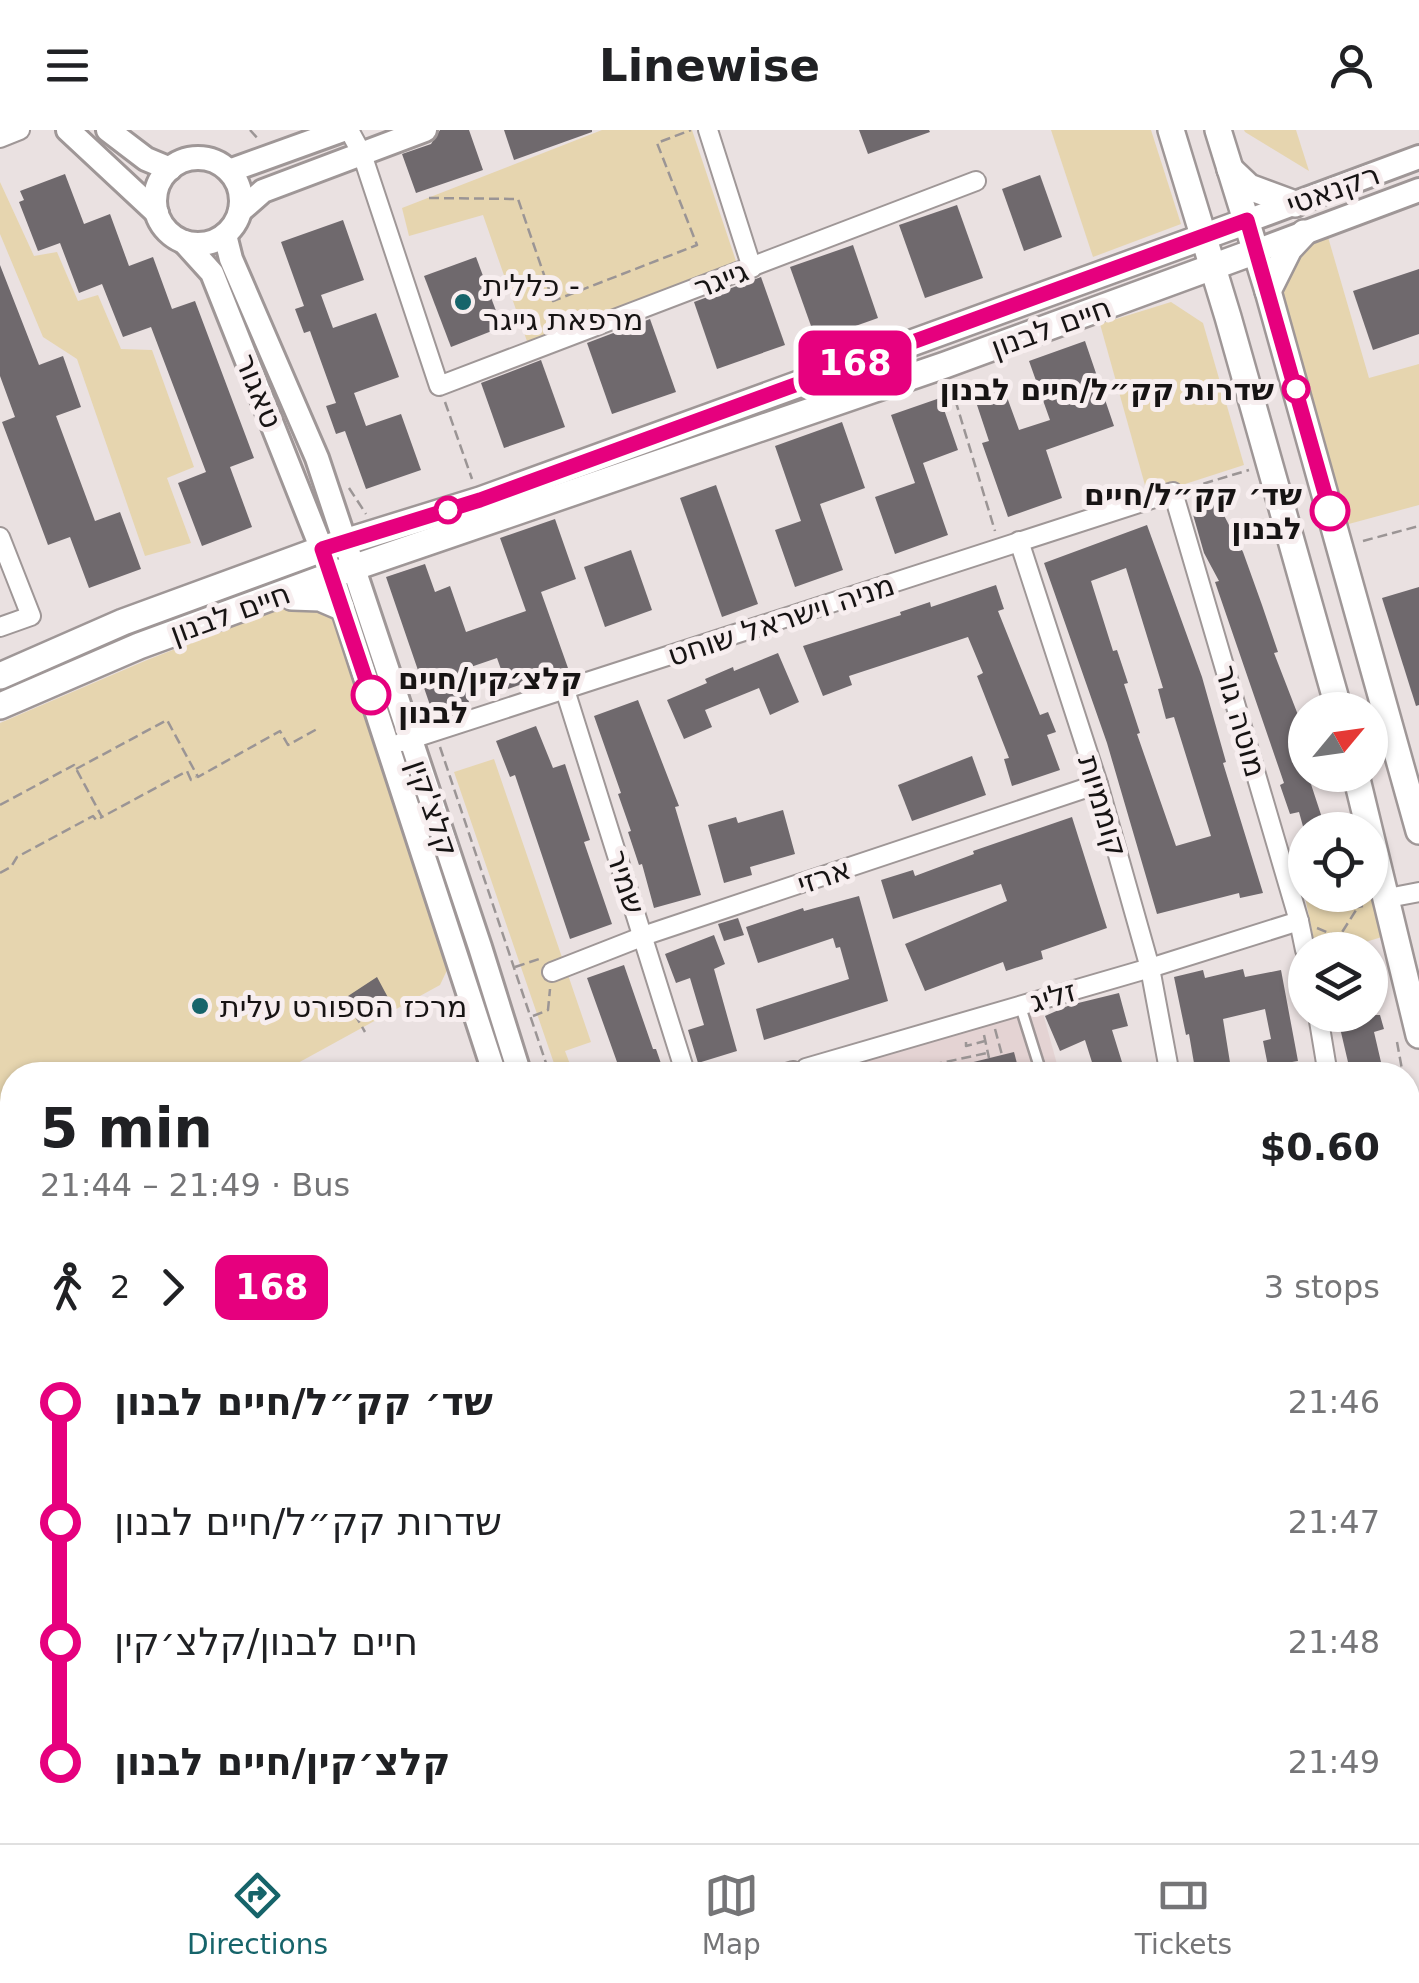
<!DOCTYPE html>
<html lang="en">
<head>
<meta charset="utf-8">
<style>
	body { margin:0; font-family:"DejaVu Sans",Heebo,sans-serif; background:#f6f6f6; color:#202124; height:100vh; display:flex; flex-direction:column; font-size:38px; white-space:nowrap }
	* { box-sizing:border-box; margin:0 }
	p { font-size:32px; color:#757577 }
	.icon { flex:none; width:55px; height:55px; fill:none; stroke:currentColor; stroke-width:2; stroke-linecap:round; stroke-linejoin:round }
	.map { position:relative; flex:1; overflow:hidden }
	.drawer { position:absolute; left:0px; top:932px; width:1420px; height:782px; display:flex; flex-direction:column; background:#fff; border-radius:40px 40px 0 0; box-shadow:0 2px 8px #0004 }
	.drawer>* { flex:none }
	.badge { padding:0 20px; border-radius:15px; font-size:35px; line-height:65px }
	.needle { width:65px; rotate:61deg }
	.tools { position:absolute; left:1288px; top:562px; display:grid; gap:20px }
	.tools a { display:grid; place-items:center; width:100px; height:100px; border-radius:50%; background:#fff; box-shadow:0 2px 8px #0004; font-size:50px }
	.map>.badge { position:absolute; translate:-50% -50%; box-shadow:0 0 0 5px #fff }
	.legs { display:flex; align-items:center; gap:15px; height:110px; padding:0 40px; font-size:32px }
	.legs p { margin-inline-start:auto }
	.overview { display:flex; align-items:center; justify-content:space-between; height:170px; padding:0 40px }
	h1 { font-size:55px; font-weight:700; line-height:75px }
	ul { padding:0 40px; list-style:none }
	li { display:flex; align-items:center; gap:35px; height:120px; font-size:38px }
	li i { display:grid; place-items:center; width:15px; height:100%; margin:0 12px; background:currentColor }
	li i::after { content:''; width:25px; height:25px; margin:-12px; border:8px solid; border-radius:50%; background:#fff }
	li p { margin-inline-start:auto }
	li:first-child i { background:linear-gradient(#0000 50%,currentColor 0) }
	li:last-child i { background:linear-gradient(currentColor 50%,#0000 0) }
	header { display:flex; justify-content:space-between; align-items:center; height:130px; padding:0 40px; background:#fff; font-size:45px; font-weight:700 }
	.dock { display:flex; justify-content:space-around; align-items:center; height:140px; border-top:2px solid #e0e0e0; background:#fff; font-size:28px; color:#757577 }
	.dock a { display:grid; justify-items:center; gap:5px }
	.dock .selected { color:#16646a }
	.map>svg:first-child { display:block }
	.built { fill:#e4d3d3 }
	.green { fill:#e6d5af }
	.building { fill:#6f696d; fill-rule:evenodd }
	.lines { fill:none; stroke-linecap:round; stroke-linejoin:round }
	.service-casing { stroke:#9f9797; stroke-width:14 }
	.minor-casing { stroke:#9f9797; stroke-width:22 }
	.tertiary-casing { stroke:#9f9797; stroke-width:28 }
	.secondary-casing { stroke:#9f9797; stroke-width:30 }
	.path { stroke:#9b9595; stroke-width:2.5; stroke-dasharray:10 5; stroke-linecap:butt }
	.service { stroke:#fff; stroke-width:9 }
	.minor { stroke:#fff; stroke-width:18 }
	.tertiary { stroke:#fff; stroke-width:22 }
	.secondary { stroke:#fff; stroke-width:25 }
	.line-1-casing { stroke:#fff; stroke-width:22 }
	.line-1 { stroke:#e6007e; stroke-width:15 }
	.poi-dot { fill:#16646a; stroke:#f7eeef; stroke-width:4 }
	.stop-1-dot { fill:#fff; stroke:#e6007e; stroke-width:5 }
	.labels { text-anchor:middle; dominant-baseline:central; stroke-width:10; stroke-linejoin:round; paint-order:stroke }
	.street-label { font-size:30px; fill:#171414; stroke:#f7eeef }
	.poi-label { font-size:30px; fill:#171414; stroke:#f7eeef; text-anchor:start }
	.stop-label { font-size:30px; font-weight:bold; fill:#171414; stroke:#f7eeef; text-anchor:end }
</style>
</head>
<body>
<header><svg class="icon" aria-label="menu" viewBox="0 0 24 24"><path d="M4 6h16M4 12h16M4 18h16"/></svg>Linewise<svg class="icon" aria-label="person" viewBox="0 0 24 24"><circle cx="12" cy="8" r="4"/><path d="M4 21q1-7 8-7t8 7"/></svg></header>
<div class="map">
<svg width="1419" height="1713" viewBox="0 0 1419 1713">
	<rect width="100%" height="100%" fill="#eae1e1"/>
	<path class="built" d="M1041,876L1060,945H840L837,936Z"/>
	<g class="green">
		<path d="M602,0H692L738,137L529,217L483,85L409,106L402,78Z"/>
		<path d="M1051,0H1151L1181,94L1093,127Z"/>
		<path d="M1244,0H1296L1309,41L1245,2Z"/>
		<path d="M0,52L34,126L57,122L78,171L98,165L121,219L152,220L194,337L167,348L191,413L145,426L77,229L43,207L0,104Z"/>
		<path d="M1328,107L1369,248L1419,234V375L1345,395L1279,166L1304,114Z"/>
		<path d="M1171,172L1203,193L1244,335L1148,366L1100,194Z"/>
		<path d="M312,471L329,480L450,834L440,855L276,945H12V1288L0,1295V593L147,530L284,477Z"/>
		<path d="M494,629L591,912L565,921L574,945H558L454,642Z"/>
		<path d="M1305,742V765H1370V754L1382,807L1339,820H1316L1300,743Z"/>
		<path d="M12,1644V1702L44,1703V1713H0V1651Z"/>
		<path d="M137,1703H234L239,1713H123Z"/>
		<path d="M259,1703H330L319,1709L321,1713H264Z"/>
		<path d="M714,1703H762L760,1713H710Z"/>
	</g>
	<g class="building">
		<path d="M440,0H469L483,40L416,63L402,24L431,14Z"/>
		<path d="M504,0H592V2L514,30Z"/>
		<path d="M859,0H929L930,2L868,24Z"/>
		<path d="M65,44L84,94L110,84L129,136L153,127L172,179L195,171L254,328L230,337L252,397L202,416L178,353L206,342L151,197L123,207L102,154L79,163L60,113L38,121L19,72L24,70L20,61Z"/>
		<path d="M1040,45L1062,107L1024,121L1002,59Z"/>
		<path d="M957,75L983,148L925,168L899,95Z"/>
		<path d="M343,90L364,150L321,165L333,198L376,183L399,247L354,263L366,296L401,284L421,340L366,359L345,301L336,304L326,276L336,273L310,201L304,203L295,179L304,176L281,112Z"/>
		<path d="M853,115L878,188L816,210L790,137Z"/>
		<path d="M476,127L502,197L451,217L424,146Z"/>
		<path d="M0,135L39,235L63,226L81,277L56,286L95,391L120,382L141,439L89,458L70,407L48,415L2,292L15,287L0,246Z"/>
		<path d="M1419,139V204L1373,220L1353,161Z"/>
		<path d="M761,147L785,215L717,239L694,172Z"/>
		<path d="M650,189L676,262L612,284L587,213Z"/>
		<path d="M1085,211L1114,296L1046,320L1062,368L1008,387L982,313L989,311L975,269L1004,259L1019,300L1050,290L1029,231Z"/>
		<path d="M541,230L565,297L504,318L481,253Z"/>
		<path d="M940,268L958,320L923,333L948,405L895,424L875,367L915,353L891,285Z"/>
		<path d="M842,292L865,358L820,374L843,440L795,457L775,400L801,391L775,316Z"/>
		<path d="M716,355L758,474L722,487L680,368Z"/>
		<path d="M1215,368L1243,422L1262,475L1278,522L1274,523L1305,603V645H1308L1326,700H1304L1299,682L1290,684L1280,655L1284,653L1215,452L1219,451L1204,423L1192,381Z"/>
		<path d="M555,389L576,449L541,462L568,538L508,559L497,528L459,541L469,572L433,584L386,447L425,434L435,462L450,456L466,502L526,481L500,408Z"/>
		<path d="M1147,395L1202,547L1226,632L1223,633L1263,763L1240,768L1239,763L1157,784L1107,613L1044,433ZM1126,438L1163,558L1158,559L1166,589L1174,587L1211,706L1176,716L1137,604L1140,603L1124,554L1128,553L1117,520L1113,521L1091,451Z"/>
		<path d="M631,420L652,480L605,497L584,437Z"/>
		<path d="M996,455L1004,479L998,481L1018,531L1040,585L1048,582L1056,602L1047,605L1060,640L1012,656L1004,629L1009,628L977,546L983,543L968,507L849,546L852,555L823,566L803,516L901,485L900,482L930,472L931,477Z"/>
		<path d="M1419,457V575L1416,576L1382,468Z"/>
		<path d="M778,523L799,572L770,585L759,558L705,580L712,597L684,609L667,570L707,553L705,549L733,537L734,541Z"/>
		<path d="M638,570L679,676L675,677L701,765L654,778L642,734L639,735L628,702L631,701L618,664L621,663L594,586Z"/>
		<path d="M536,596L553,638L565,634L590,710L584,712L612,794L570,809L515,645L510,647L496,611Z"/>
		<path d="M972,626L986,665L912,691L898,655Z"/>
		<path d="M783,680L795,724L750,737L752,745L724,753L708,695L736,687L738,693Z"/>
		<path d="M1072,687L1107,798L1041,821L1043,829L1006,841L1003,832L925,861L905,814L1007,771L1001,754L893,789L881,750L913,740L915,746L974,724L973,721Z"/>
		<path d="M859,766L888,871L764,910L756,879L849,849L840,817L836,818L833,808L758,833L746,797L803,778L804,781Z"/>
		<path d="M738,788L744,805L724,811L718,794Z"/>
		<path d="M714,805L725,834L714,839L737,921L698,933L688,900L704,895L690,848L676,853L665,824Z"/>
		<path d="M624,835L653,919H656L665,945H586L617,932L587,848Z"/>
		<path d="M1243,839L1245,847L1281,840L1298,931L1268,936L1263,911L1271,909L1265,879L1223,889L1232,945H1196L1189,904L1186,905L1174,847L1203,840L1205,848Z"/>
		<path d="M377,847L392,875L367,888L362,880L358,883L348,866Z"/>
		<path d="M1119,863L1128,896L1112,900L1126,945H1096L1085,910L1060,921L1045,886L1070,875Z"/>
		<path d="M1337,885H1380L1384,899L1374,902L1384,945H1351Z"/>
		<path d="M1014,922L1020,945H942L941,940Z"/>
	</g>
	<g class="lines">
		<g class="service-casing">
			<g id="service">
				<path d="M1020,875L1042,945"/>
				<path d="M0,1516L12,1509"/>
				<path d="M243,1702L249,1713"/>
				<path d="M368,1713L388,1702"/>
			</g>
		</g>
		<g class="minor-casing">
			<g id="minor">
				<path d="M349,0L362,24L439,256L976,51"/>
				<path d="M708,0L752,138"/>
				<path d="M0,8L20,0"/>
				<path d="M0,407L31,486L0,497"/>
				<path d="M1019,411L1098,654L1150,838L1170,945"/>
				<path d="M565,560L686,945"/>
				<path d="M402,612L1173,362L1299,791L1305,820"/>
				<path d="M1388,768L1419,762"/>
				<path d="M552,842L649,804L1098,654"/>
				<path d="M1318,885L1328,945"/>
				<path d="M806,938L1150,838L1299,791"/>
				<path d="M780,945L793,941"/>
				<path d="M1408,1645L1414,1713"/>
				<path d="M833,1713L850,1702"/>
				<path d="M1149,1713L1160,1702"/>
			</g>
		</g>
		<g class="tertiary-casing">
			<g id="tertiary">
				<path d="M68,0L157,83"/>
				<path d="M108,0L146,29L170,39"/>
				<circle cx="198" cy="71" r="43"/>
				<path d="M229,41L343,0"/>
				<path d="M240,81L263,61L425,0"/>
				<path d="M1247,91L1419,27"/>
				<path d="M225,105L231,129L317,328L480,817L520,945"/>
				<path d="M184,112L212,143L332,445L495,945"/>
				<path d="M1256,121L1419,60"/>
				<path d="M765,1702L766,1713"/>
				<path d="M701,1713L704,1702"/>
			</g>
		</g>
		<g class="secondary-casing">
			<g id="secondary">
				<path d="M1171,0L1228,187L1339,580"/>
				<path d="M1218,0L1268,161L1419,701"/>
				<path d="M1230,39L1249,57L1295,74"/>
				<path d="M1268,161L1289,119L1304,103"/>
				<path d="M292,467L320,468L341,477"/>
				<path d="M0,546L123,492L322,419L480,370L1247,91"/>
				<path d="M0,576L139,516L332,445L945,235L1256,121"/>
				<path d="M1356,645L1419,905"/>
			</g>
		</g>
		<g class="path">
			<path d="M250,0L259,10"/>
			<path d="M429,68L518,69L553,171L697,115L657,13L691,0"/>
			<path d="M951,256L995,401"/>
			<path d="M445,272L472,349"/>
			<path d="M349,358L366,384"/>
			<path d="M1189,358L1249,340"/>
			<path d="M1363,411L1419,396"/>
			<path d="M440,617L550,945"/>
			<path d="M76,639L167,590L198,647L280,601L288,615L317,599"/>
			<path d="M0,675L74,635L102,687L187,641L191,650L196,647"/>
			<path d="M0,743L11,737L17,727L93,686L96,690L102,687"/>
			<path d="M1343,765L1358,777L1363,776"/>
			<path d="M1317,798L1339,807L1358,777"/>
			<path d="M515,837L539,829"/>
			<path d="M347,871L365,902"/>
			<path d="M533,886L548,880L550,859"/>
			<path d="M995,899L1002,925"/>
			<path d="M984,905L989,928"/>
			<path d="M966,912V916L985,911"/>
			<path d="M1397,912L1403,945"/>
			<path d="M931,945L927,936L987,923"/>
			<path d="M1408,975L1419,1044"/>
			<path d="M0,1026L12,1021"/>
			<path d="M4,1045L12,1060"/>
			<path d="M0,1047L12,1040"/>
			<path d="M0,1071L7,1085L0,1089"/>
			<path d="M1408,1505L1419,1504"/>
			<path d="M1408,1511L1419,1510"/>
			<path d="M0,1572L12,1594"/>
			<path d="M54,1702L60,1713"/>
			<path d="M90,1713L104,1702"/>
		</g>
		<use href="#service" class="service"/>
		<use href="#minor" class="minor"/>
		<use href="#tertiary" class="tertiary"/>
		<use href="#secondary" class="secondary"/>
	</g>
	<g class="lines">
		<g class="line-1-casing">
			<path id="line-1" d="M371,565L322,419L480,370L1247,90L1330,381"/>
		</g>
		<use href="#line-1" class="line-1"/>
	</g>
	<g class="poi-dot">
		<circle cx="463" cy="172" r="10"/>
		<circle cx="200" cy="876" r="10"/>
	</g>
	<g class="stop-1-dot">
		<circle cx="1296" cy="259" r="12"/>
		<circle cx="448" cy="380" r="12"/>
		<circle cx="1330" cy="381" r="18"/>
		<circle cx="371" cy="565" r="18"/>
	</g>
	<g class="labels">
		<g class="street-label">
			<text transform="translate(1333 59) rotate(-20)">רקנאטי</text>
			<text transform="translate(721 149) rotate(-21)">גייגר</text>
			<text transform="translate(1051 197) rotate(-20)">חיים לבנון</text>
			<text transform="translate(259 261) rotate(68)">טאגור</text>
			<text transform="translate(230 483) rotate(-20)">חיים לבנון</text>
			<text transform="translate(781 490) rotate(-18)">מניה וישראל שוחט</text>
			<text transform="translate(1241 591) rotate(74)">מוטה גור</text>
			<text transform="translate(1103 676) rotate(73)">קוממיות</text>
			<text transform="translate(433 678) rotate(71)">קלצ'קין</text>
			<text transform="translate(824 746) rotate(-19)">ארזי</text>
			<text transform="translate(626 752) rotate(72)">שמיר</text>
			<text transform="translate(1053 866) rotate(-16)">זליג</text>
		</g>
		<g class="poi-label">
			<text x="483" y="155">כללית -<tspan x="483" dy="34">מרפאת גייגר</tspan></text>
			<text x="220" y="876">מרכז הספורט עלית</text>
		</g>
		<g class="stop-label">
			<text x="1274" y="259">שדרות קק״ל/חיים לבנון</text>
			<text x="1302" y="364">שד׳ קק״ל/חיים<tspan x="1302" dy="34">לבנון</tspan></text>
			<text x="398" y="548" text-anchor="start">קלצ׳קין/חיים<tspan x="398" dy="34">לבנון</tspan></text>
		</g>
	</g>
</svg>
<div class="tools">
<a><svg class="needle" viewBox="-14 -14 28 28"><path d="M0-13l5 13h-10z" fill="#e53935"/><path d="M0 13l5-13h-10z" fill="#757577"/></svg></a>
<a><svg class="icon" aria-label="locate" viewBox="0 0 24 24"><circle cx="12" cy="12" r="6"/><path d="M12 2v4M12 18v4M2 12h4M18 12h4"/></svg></a>
<a><svg class="icon" aria-label="layers" viewBox="0 0 24 24"><path d="M12 4l9 5-9 5-9-5zM3 14l9 5 9-5"/></svg></a>
</div>
<b class="badge" style="left:855px;top:233px;background:#e6007e;color:#fff">168</b>
<section class="drawer">
<div class="overview"><div><h1>5 min</h1><p>21:44 – 21:49 · Bus</p></div><b>$0.60</b></div>
<div class="legs"><svg class="icon" aria-label="walk" viewBox="0 0 24 24"><circle cx="13" cy="4" r="2"/><path d="M13 8l-2 6 4 7M11 14l-3 7M7 12l3-4h3l4 4"/></svg>2<svg class="icon" aria-label="forward" viewBox="0 0 24 24"><path d="M9 5l7 7-7 7"/></svg><b class="badge" style="background:#e6007e;color:#fff">168</b><p>3 stops</p></div>
<ul>
<li><i style="color:#e6007e"></i><b>שד׳ קק״ל/חיים לבנון</b><p>21:46</p></li>
<li><i style="color:#e6007e"></i><span>שדרות קק״ל/חיים לבנון</span><p>21:47</p></li>
<li><i style="color:#e6007e"></i><span>חיים לבנון/קלצ׳קין</span><p>21:48</p></li>
<li><i style="color:#e6007e"></i><b>קלצ׳קין/חיים לבנון</b><p>21:49</p></li>
</ul>
</section>
</div>
<nav class="dock">
<a class="selected"><svg class="icon" aria-label="directions" viewBox="0 0 24 24"><path d="M12 3l9 9-9 9-9-9zM9 14v-3h6M13 9l2 2-2 2"/></svg>Directions</a>
<a><svg class="icon" aria-label="map" viewBox="0 0 24 24"><path d="M3 6l6-2 6 2 6-2v14l-6 2-6-2-6 2zM9 4v14M15 6v14"/></svg>Map</a>
<a><svg class="icon" aria-label="tickets" viewBox="0 0 24 24"><path d="M3 7h18v10H3zM15 7v10"/></svg>Tickets</a>
</nav>
</body>
</html>
